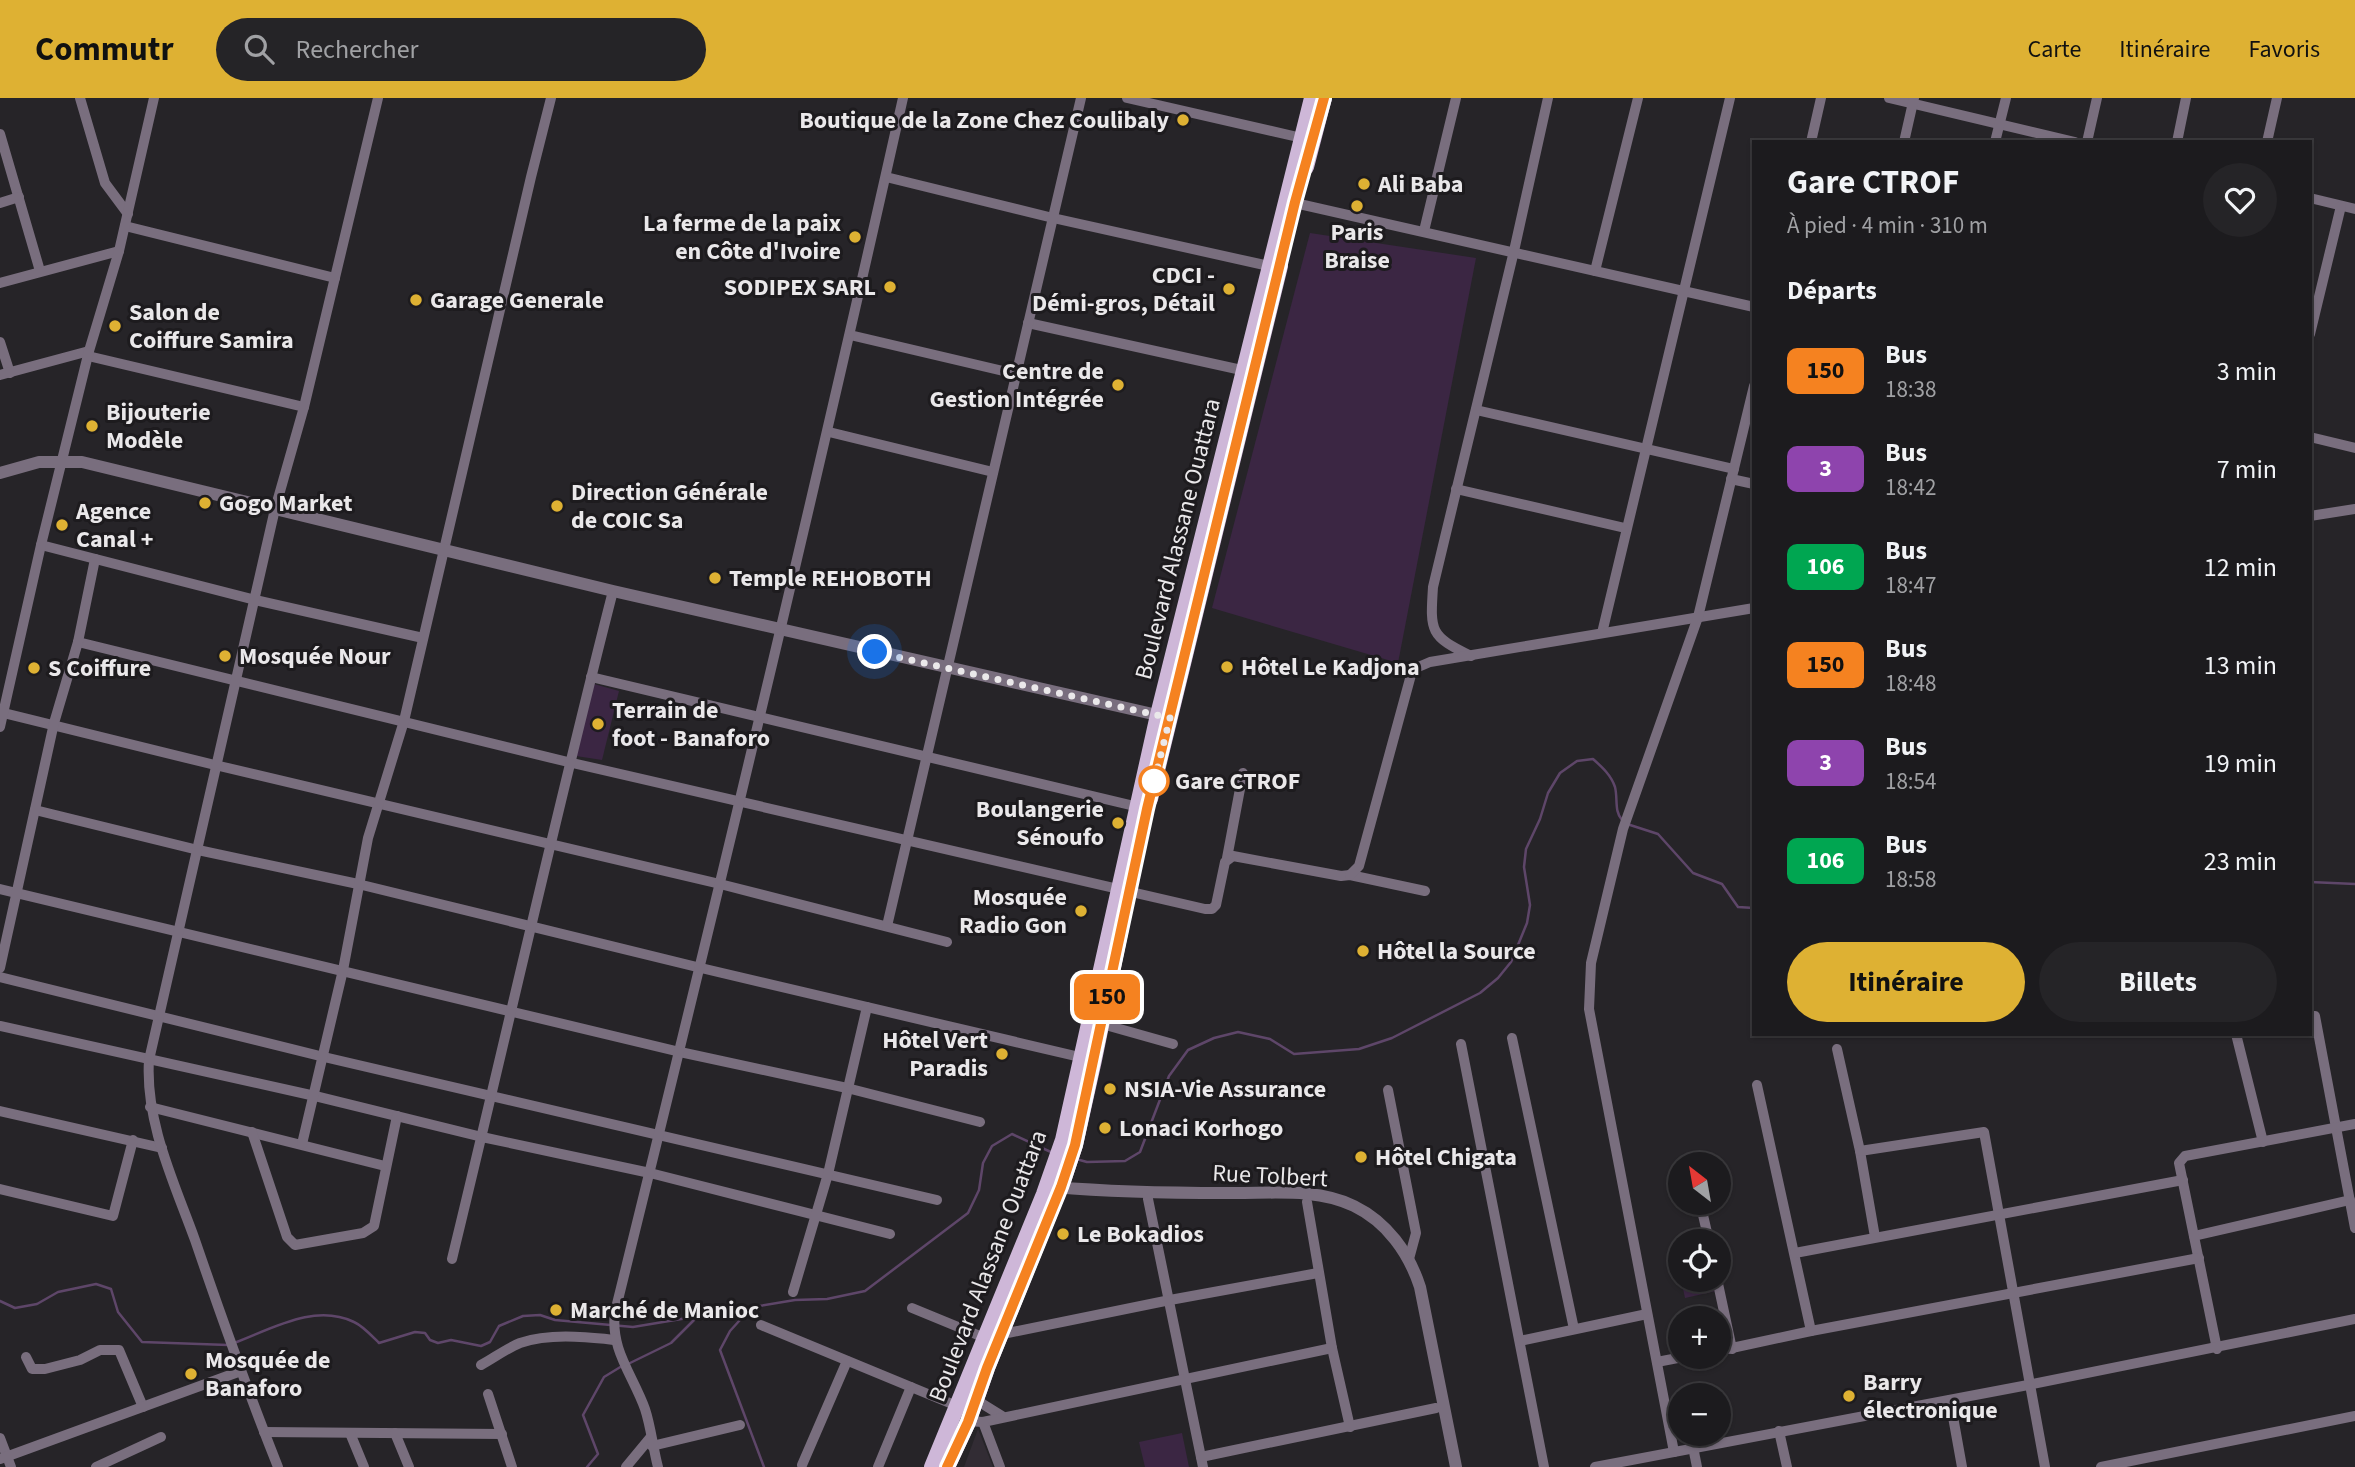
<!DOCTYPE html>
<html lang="fr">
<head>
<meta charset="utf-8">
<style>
	body { margin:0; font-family:"Source Sans 3",sans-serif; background:#252427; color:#f1f3f6; height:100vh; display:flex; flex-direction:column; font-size:26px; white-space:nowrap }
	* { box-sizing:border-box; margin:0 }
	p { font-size:23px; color:#a0a1a4 }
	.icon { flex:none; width:38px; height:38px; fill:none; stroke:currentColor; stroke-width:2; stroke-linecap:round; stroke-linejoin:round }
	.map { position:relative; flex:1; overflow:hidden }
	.details { position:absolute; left:1752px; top:42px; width:560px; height:896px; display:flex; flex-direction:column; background:#1c1b1e; border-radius:0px; box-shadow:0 2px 5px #0004,0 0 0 2px #3a393c }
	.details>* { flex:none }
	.badge { padding:0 14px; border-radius:10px; font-size:24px; line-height:46px }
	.needle { width:46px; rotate:329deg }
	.buttons { position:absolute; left:1668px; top:1054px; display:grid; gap:14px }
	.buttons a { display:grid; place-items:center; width:63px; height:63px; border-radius:50%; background:#1c1b1e; box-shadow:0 2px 5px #0004,0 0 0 2px #3a393c; font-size:35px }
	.you { position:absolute; width:35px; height:35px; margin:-18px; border:5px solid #fff; border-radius:50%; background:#1a73e8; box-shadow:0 0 0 10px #1a73e833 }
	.map>.badge { position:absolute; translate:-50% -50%; box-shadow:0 0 0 4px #fff }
	h2 { padding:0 35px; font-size:26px; line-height:63px }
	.round { display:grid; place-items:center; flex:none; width:74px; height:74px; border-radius:37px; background:#252427 }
	.head { display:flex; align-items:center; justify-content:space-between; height:119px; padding:0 35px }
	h1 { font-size:33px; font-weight:700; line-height:52px }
	.action { display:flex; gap:14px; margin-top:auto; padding:14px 35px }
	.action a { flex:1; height:80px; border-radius:42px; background:#deb133; color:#111; font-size:28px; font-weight:700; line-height:80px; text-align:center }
	.action a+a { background:#252427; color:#f1f3f6 }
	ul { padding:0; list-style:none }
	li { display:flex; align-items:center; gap:21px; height:98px; padding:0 35px }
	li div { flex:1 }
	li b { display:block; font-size:26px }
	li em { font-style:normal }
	li .badge { min-width:77px; font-weight:700; text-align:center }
	header { display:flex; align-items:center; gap:42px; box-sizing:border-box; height:98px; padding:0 35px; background:#deb133; color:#111 }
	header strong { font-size:33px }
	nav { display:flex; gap:38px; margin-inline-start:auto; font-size:24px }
	.search { width:490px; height:63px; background:#252427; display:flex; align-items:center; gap:18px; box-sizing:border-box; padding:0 24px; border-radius:38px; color:#a0a1a4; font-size:26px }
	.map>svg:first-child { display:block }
	.built { fill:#322c34 }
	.green { fill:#3b2643 }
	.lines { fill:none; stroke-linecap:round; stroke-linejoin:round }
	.stream { stroke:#5e4669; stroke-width:2.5 }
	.minor { stroke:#796e7e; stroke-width:10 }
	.tertiary { stroke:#796e7e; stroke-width:12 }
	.primary { stroke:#ceb7d8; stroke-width:16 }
	.line-casing { stroke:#fff; stroke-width:16 }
	.line { stroke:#f58220; stroke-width:10 }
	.walk { stroke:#eae8ea; stroke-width:7; stroke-dasharray:0 12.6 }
	.poi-dot { fill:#deb133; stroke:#1d1b1e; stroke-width:2.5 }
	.stop-dot { fill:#fff; stroke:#f58220; stroke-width:3.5 }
	.labels { text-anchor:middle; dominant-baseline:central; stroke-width:6; stroke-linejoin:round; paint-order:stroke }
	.poi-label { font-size:24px; font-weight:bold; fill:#eae8ea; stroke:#1d1b1e; text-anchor:start }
	.street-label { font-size:24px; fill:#eae8ea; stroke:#1d1b1e }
	.stop-label { font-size:24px; font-weight:bold; fill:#eae8ea; stroke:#1d1b1e; text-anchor:start }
</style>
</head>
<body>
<header>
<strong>Commutr</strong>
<div class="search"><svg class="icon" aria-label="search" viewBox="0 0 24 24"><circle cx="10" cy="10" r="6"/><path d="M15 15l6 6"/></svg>Rechercher</div>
<nav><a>Carte</a><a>Itinéraire</a><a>Favoris</a></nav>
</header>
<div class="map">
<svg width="2355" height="1369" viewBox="0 0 2355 1369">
	<rect width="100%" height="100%" fill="#262428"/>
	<path class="built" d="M978,1331L993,1369H964Z"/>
	<g class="green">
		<path d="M1310,135L1476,160L1398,565L1212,510Z"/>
		<path d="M594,586L619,593L602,662L576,658Z"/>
		<path d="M1681,1181H1713L1716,1193L1685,1200Z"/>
		<path d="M1182,1335L1189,1369H1145L1139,1344Z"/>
	</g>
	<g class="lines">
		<g class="stream">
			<path d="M1627,726L1658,736L1693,775L1722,786L1738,809L1754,810"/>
			<path d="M2310,784L2355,786"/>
			<path d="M1076,1061L1087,1064L1125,1063L1140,1054L1169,978L1188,952L1214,940L1238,934L1270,941L1294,956L1359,951L1392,940L1480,895L1498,880L1511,864L1527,825L1530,807L1524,769L1526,751L1540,721L1548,695L1560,675L1577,663L1593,661C1602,669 1611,677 1615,689C1618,701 1614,713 1622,722"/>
			<path d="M0,1203L15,1210L37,1206L58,1194L96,1186L111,1191L118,1214L142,1244L228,1247"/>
			<path d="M749,1212L730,1233L720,1252L764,1369"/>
			<path d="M234,1245C272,1231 314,1205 354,1224C363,1228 372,1238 379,1245L415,1234L425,1235L430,1242L438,1245L451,1242L481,1248L490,1244L499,1228L523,1218L540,1217L555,1222L633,1229L795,1202L827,1201L865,1193L968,1115L979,1092L983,1065L992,1048L1012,1036L1053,1055"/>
			<path d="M628,1266L671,1245L699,1217"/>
			<path d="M587,1369L598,1356L583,1317L604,1279L622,1268"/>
		</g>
		<g class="minor">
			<path d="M80,0L105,85L128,116"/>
			<path d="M1127,0L1302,40"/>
			<path d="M1889,0L2075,44"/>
			<path d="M0,36L40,173"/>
			<path d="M1811,44L1821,0"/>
			<path d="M1904,44L1914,0"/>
			<path d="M1995,44L2006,0"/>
			<path d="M2087,44L2097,0"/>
			<path d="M2177,44L2186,0"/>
			<path d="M2267,44L2277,0"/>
			<path d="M886,79L1053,120L1269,168"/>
			<path d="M2310,100L2355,111"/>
			<path d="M1286,103L1754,209"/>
			<path d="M0,105L19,99"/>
			<path d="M125,128L335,180"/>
			<path d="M1424,133L1456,0"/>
			<path d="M1595,173L1638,0"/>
			<path d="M0,185L119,153"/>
			<path d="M1028,225L1246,273"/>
			<path d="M2310,236L2341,108"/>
			<path d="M850,237L1016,276"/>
			<path d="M0,244L10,275"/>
			<path d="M88,258L304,309"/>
			<path d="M0,277L89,253"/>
			<path d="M1476,312L1734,371"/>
			<path d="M829,334L993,374"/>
			<path d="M2310,339L2355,350"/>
			<path d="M1731,381L1754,386"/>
			<path d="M1456,391L1625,430"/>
			<path d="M2310,418L2355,411"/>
			<path d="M41,447L255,502L423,540"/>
			<path d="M1602,535L1730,0"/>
			<path d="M78,544L568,664L1205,811H1212L1216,807L1225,764L1233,758L1341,778L1350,777L1425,793"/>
			<path d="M1471,558C1430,538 1430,534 1433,489L1514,153L1548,0"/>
			<path d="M591,579L1147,711"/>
			<path d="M0,614L215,667L720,786L947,844"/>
			<path d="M0,629L41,447L89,253L119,153L154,0"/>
			<path d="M35,712L198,752L358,786L701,870L1084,960"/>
			<path d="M1227,760L1243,675"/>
			<path d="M1350,777L1359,768L1411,577L1416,570L1430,564L1754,510"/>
			<path d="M0,791L680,954L847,990L980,1024"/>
			<path d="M887,828L1081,0"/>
			<path d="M0,870L54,625L78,544L95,461"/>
			<path d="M0,879L324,959L937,1102"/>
			<path d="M2315,918L2355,1130"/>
			<path d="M1102,926L1173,946"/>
			<path d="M0,928L315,998L482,1039L650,1075L890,1136"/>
			<path d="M2236,936L2263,1044"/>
			<path d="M1512,940L1574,1231"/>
			<path d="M1461,946L1544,1369"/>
			<path d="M1837,951L1860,1053L1875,1139"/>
			<path d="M1757,987L1811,1233"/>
			<path d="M1388,992L1416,1135L1409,1161"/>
			<path d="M150,1009L385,1068"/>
			<path d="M0,1013L162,1050"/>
			<path d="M252,1034L287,1139L295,1147L363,1135L374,1128L397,1018"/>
			<path d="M302,1046L343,872L368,740L404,623L531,79L551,0"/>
			<path d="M1860,1053L1984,1034L2045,1369"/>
			<path d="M0,1091L113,1118L133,1042"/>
			<path d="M1148,1101L1203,1369"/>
			<path d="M1307,1104L1332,1250L1350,1329"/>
			<path d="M1700,1104L1709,1143"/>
			<path d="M2194,1138L2350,1102"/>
			<path d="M1795,1155L2183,1082"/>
			<path d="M452,1161C506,939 556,715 613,493"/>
			<path d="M1717,1181L1732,1251"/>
			<path d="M793,1194L828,1076L867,909"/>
			<path d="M912,1210L985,1240"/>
			<path d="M761,1227L957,1308"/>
			<path d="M998,1237L1170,1202L1318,1175"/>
			<path d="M1520,1243L1647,1216"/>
			<path d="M2217,1251L2179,1065L2185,1058L2355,1026"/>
			<path d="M1718,1253L1811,1233L2199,1160"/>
			<path d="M26,1259L32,1271H45L80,1262L100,1252H119L143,1309"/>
			<path d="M1657,1264L1688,1258"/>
			<path d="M481,1267C494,1260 507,1250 520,1245C550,1235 585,1239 615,1242"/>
			<path d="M488,1296L512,1369"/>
			<path d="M973,1300L1002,1318"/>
			<path d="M1950,1302L1962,1369"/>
			<path d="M966,1323L983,1324L1332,1250"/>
			<path d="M983,1324L1000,1369"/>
			<path d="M1779,1333L1787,1369"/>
			<path d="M264,1334L502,1336"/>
			<path d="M350,1335L364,1369"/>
			<path d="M395,1335L409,1369"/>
			<path d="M0,1340L11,1369"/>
			<path d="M652,1348L740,1327"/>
			<path d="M1693,1349L1697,1369"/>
			<path d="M1674,1354L1589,911L1591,865L1623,731L1698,519L1754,288"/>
			<path d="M1201,1359L1436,1310"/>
			<path d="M0,1361L241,1273"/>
			<path d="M802,1367L847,1263"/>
			<path d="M96,1369L161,1339"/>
			<path d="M278,1369C248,1294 221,1218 195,1142C174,1084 145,1024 149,962L275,411L304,309L378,0"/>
			<path d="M626,1369L650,1340"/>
			<path d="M658,1369C653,1350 651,1329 645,1311C633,1277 610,1252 615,1214C715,810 812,406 903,0"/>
			<path d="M878,1369L911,1289"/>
			<path d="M1595,1369L2028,1287L2355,1221"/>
			<path d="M2101,1369L2355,1318"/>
		</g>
		<g class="tertiary">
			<path d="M0,375L39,364H82L613,493L1166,619"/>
			<path d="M1055,1089C1112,1094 1169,1095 1227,1095C1267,1096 1316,1089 1354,1108C1387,1124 1409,1155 1420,1189L1456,1369"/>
		</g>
		<g class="primary">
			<path d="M1306,69L1324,0"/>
			<path d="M1150,701L1280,168"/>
			<path d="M932,1369L1044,1096L1063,1042L1158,617L1312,0"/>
			<path d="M947,1369L968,1324L987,1270L1064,1080L1075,1047L1094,962L1122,825"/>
		</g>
	</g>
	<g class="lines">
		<g class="line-casing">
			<path id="line" d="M947,1369L968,1324L987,1270L1061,1089L1075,1047L1147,711L1295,104L1324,0"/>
		</g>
		<use href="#line" class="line"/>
		<path class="walk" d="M875,554L1170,620L1153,688L1154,683"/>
	</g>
	<g class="poi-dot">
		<circle cx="1183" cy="22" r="7"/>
		<circle cx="1364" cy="86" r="7"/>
		<circle cx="1357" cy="108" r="7"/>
		<circle cx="855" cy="139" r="7"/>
		<circle cx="890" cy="189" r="7"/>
		<circle cx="1229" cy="191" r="7"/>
		<circle cx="416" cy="202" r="7"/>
		<circle cx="115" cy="228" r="7"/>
		<circle cx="1118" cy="287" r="7"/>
		<circle cx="92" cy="328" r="7"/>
		<circle cx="205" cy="405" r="7"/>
		<circle cx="557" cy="408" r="7"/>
		<circle cx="62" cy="427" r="7"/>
		<circle cx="715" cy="480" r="7"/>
		<circle cx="225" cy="558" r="7"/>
		<circle cx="1227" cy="569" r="7"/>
		<circle cx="34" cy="570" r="7"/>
		<circle cx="598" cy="626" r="7"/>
		<circle cx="1118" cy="725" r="7"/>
		<circle cx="1081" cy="813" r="7"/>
		<circle cx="1363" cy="853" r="7"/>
		<circle cx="1002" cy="956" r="7"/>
		<circle cx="1110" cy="991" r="7"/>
		<circle cx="1105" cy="1030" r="7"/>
		<circle cx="1361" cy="1059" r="7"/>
		<circle cx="1063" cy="1136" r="7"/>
		<circle cx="556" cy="1212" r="7"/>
		<circle cx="191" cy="1276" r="7"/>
		<circle cx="1849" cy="1298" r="7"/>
	</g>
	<circle class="stop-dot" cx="1154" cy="683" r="14"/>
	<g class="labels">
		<g class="poi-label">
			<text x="1169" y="22" text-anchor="end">Boutique de la Zone Chez Coulibaly</text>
			<text x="1378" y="86">Ali Baba</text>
			<text x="841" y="125" text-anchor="end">La ferme de la paix<tspan x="841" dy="28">en Côte d'Ivoire</tspan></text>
			<text x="1357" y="134" text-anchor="middle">Paris<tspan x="1357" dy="28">Braise</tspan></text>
			<text x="1215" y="177" text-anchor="end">CDCI -<tspan x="1215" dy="28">Démi-gros, Détail</tspan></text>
			<text x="876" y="189" text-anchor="end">SODIPEX SARL</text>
			<text x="430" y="202">Garage Generale</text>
			<text x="129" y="214">Salon de<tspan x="129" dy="28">Coiffure Samira</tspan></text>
			<text x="1104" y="273" text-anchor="end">Centre de<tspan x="1104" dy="28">Gestion Intégrée</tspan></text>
			<text x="106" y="314">Bijouterie<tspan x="106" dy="28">Modèle</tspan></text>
			<text x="571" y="394">Direction Générale<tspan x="571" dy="28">de COIC Sa</tspan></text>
			<text x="219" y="405">Gogo Market</text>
			<text x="76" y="413">Agence<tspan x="76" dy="28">Canal +</tspan></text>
			<text x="729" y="480">Temple REHOBOTH</text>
			<text x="239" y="558">Mosquée Nour</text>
			<text x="1241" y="569">Hôtel Le Kadjona</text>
			<text x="48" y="570">S Coiffure</text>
			<text x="612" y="612">Terrain de<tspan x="612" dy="28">foot - Banaforo</tspan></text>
			<text x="1104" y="711" text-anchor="end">Boulangerie<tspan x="1104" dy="28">Sénoufo</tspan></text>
			<text x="1067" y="799" text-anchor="end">Mosquée<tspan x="1067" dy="28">Radio Gon</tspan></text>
			<text x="1377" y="853">Hôtel la Source</text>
			<text x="988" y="942" text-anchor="end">Hôtel Vert<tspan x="988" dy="28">Paradis</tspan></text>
			<text x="1124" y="991">NSIA-Vie Assurance</text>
			<text x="1119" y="1030">Lonaci Korhogo</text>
			<text x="1375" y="1059">Hôtel Chigata</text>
			<text x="1077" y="1136">Le Bokadios</text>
			<text x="570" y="1212">Marché de Manioc</text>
			<text x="205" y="1262">Mosquée de<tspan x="205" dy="28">Banaforo</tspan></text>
			<text x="1863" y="1284">Barry<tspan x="1863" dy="28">électronique</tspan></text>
		</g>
		<g class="street-label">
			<text transform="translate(1178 441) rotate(-76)">Boulevard Alassane Ouattara</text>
			<text transform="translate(1270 1078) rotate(3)">Rue Tolbert</text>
			<text transform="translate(988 1168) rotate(-69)">Boulevard Alassane Ouattara</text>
		</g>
		<g class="stop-label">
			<text x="1175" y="683">Gare CTROF</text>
		</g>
	</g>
</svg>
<div class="buttons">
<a><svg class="needle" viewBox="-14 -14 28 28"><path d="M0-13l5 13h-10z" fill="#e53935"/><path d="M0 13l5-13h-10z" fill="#a0a1a4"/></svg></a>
<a><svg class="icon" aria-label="locate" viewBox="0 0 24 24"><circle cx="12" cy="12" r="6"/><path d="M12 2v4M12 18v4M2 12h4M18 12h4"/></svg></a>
<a>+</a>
<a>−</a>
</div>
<div class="you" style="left:875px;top:554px"></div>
<b class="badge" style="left:1107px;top:899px;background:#f58220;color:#111">150</b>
<section class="details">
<div class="head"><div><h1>Gare CTROF</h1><p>À pied · 4 min · 310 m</p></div><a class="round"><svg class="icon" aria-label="heart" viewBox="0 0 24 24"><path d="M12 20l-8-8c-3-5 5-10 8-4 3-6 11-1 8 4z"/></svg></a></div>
<h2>Départs</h2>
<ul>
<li><span class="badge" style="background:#f58220;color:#111">150</span><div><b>Bus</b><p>18:38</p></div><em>3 min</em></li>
<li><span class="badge" style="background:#8e44ad;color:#fff">3</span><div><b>Bus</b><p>18:42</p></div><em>7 min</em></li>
<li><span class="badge" style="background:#00a651;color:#fff">106</span><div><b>Bus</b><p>18:47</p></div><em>12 min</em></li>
<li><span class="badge" style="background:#f58220;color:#111">150</span><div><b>Bus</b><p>18:48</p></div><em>13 min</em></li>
<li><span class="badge" style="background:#8e44ad;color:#fff">3</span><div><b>Bus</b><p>18:54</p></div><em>19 min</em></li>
<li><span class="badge" style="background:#00a651;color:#fff">106</span><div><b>Bus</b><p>18:58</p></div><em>23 min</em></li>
</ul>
<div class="action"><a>Itinéraire</a><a>Billets</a></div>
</section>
</div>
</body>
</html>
